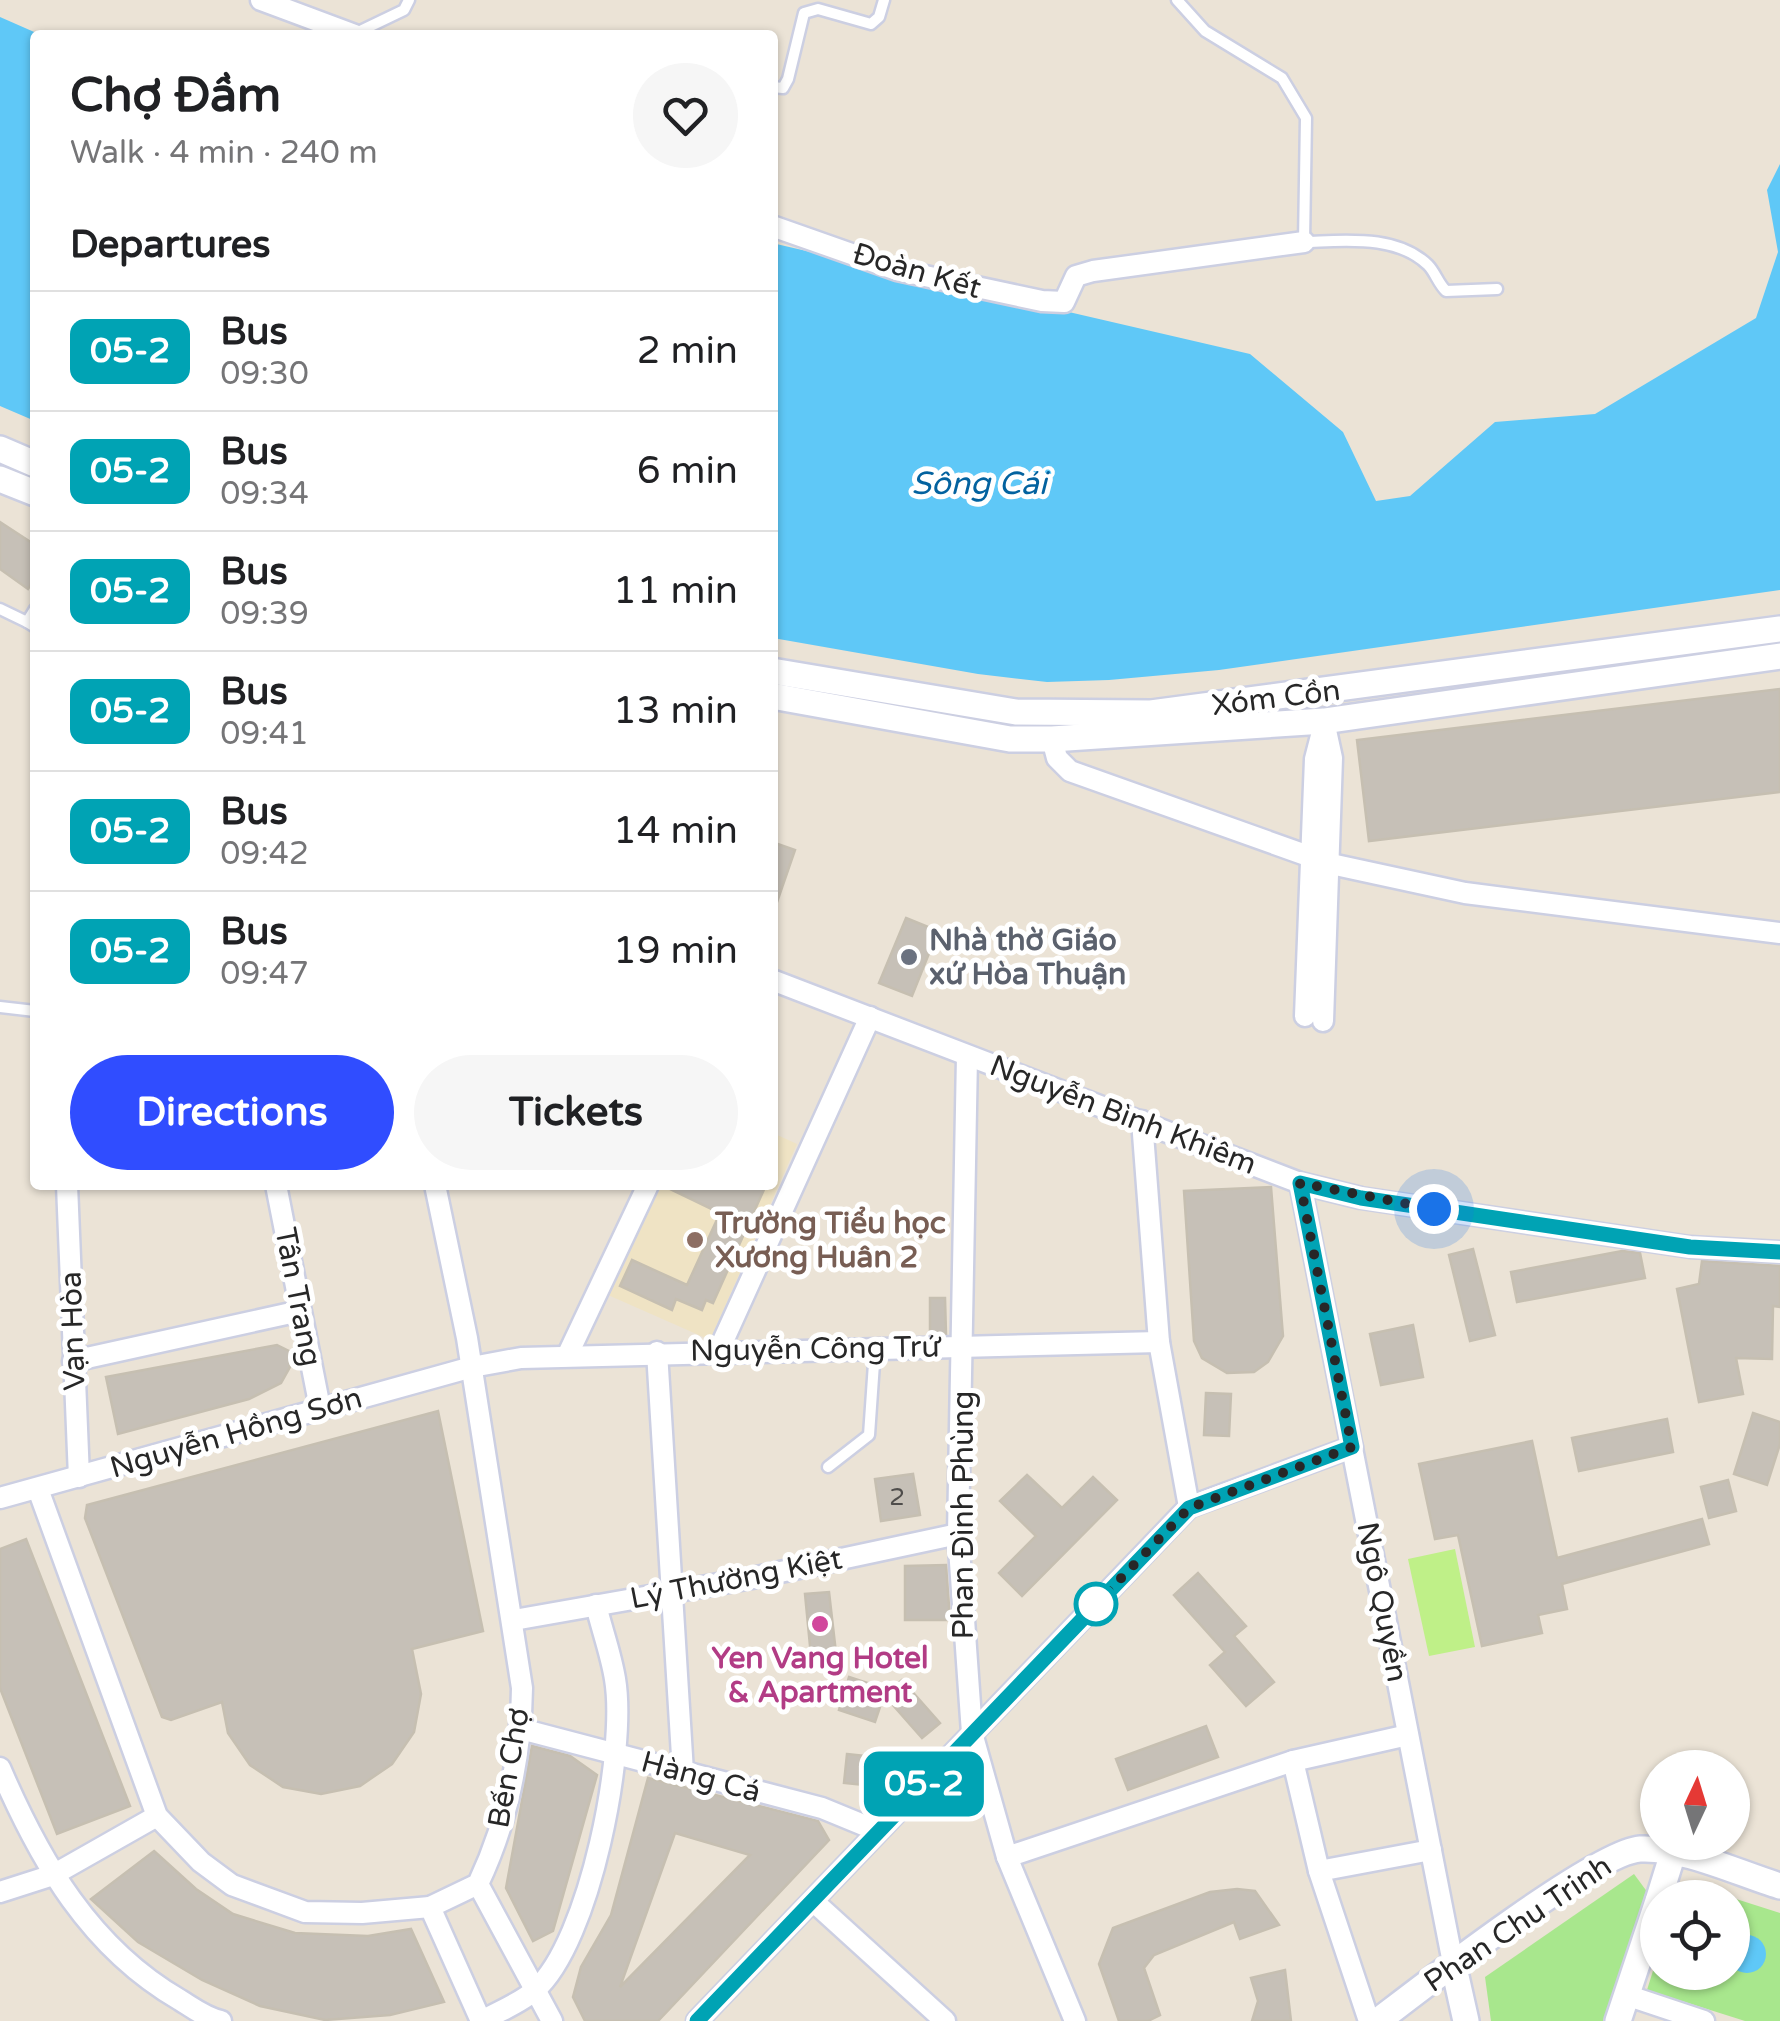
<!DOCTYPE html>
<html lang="en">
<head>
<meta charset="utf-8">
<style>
	body { margin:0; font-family:"Varela Round",sans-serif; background:#f6f6f6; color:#202124; height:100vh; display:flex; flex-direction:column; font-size:38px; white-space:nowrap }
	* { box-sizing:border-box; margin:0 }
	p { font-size:32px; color:#757577 }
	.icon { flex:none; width:55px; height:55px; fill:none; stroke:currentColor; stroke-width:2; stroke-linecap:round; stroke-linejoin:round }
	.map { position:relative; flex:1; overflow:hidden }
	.side { position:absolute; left:30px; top:30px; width:748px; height:1160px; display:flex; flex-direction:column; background:#fff; border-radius:10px; box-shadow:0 2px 8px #0004 }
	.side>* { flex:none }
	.badge { padding:0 20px; border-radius:15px; font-size:35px; line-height:65px }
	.needle { width:65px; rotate:4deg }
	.tools { position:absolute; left:1640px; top:1750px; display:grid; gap:20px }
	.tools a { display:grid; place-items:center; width:110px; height:110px; border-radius:50%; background:#fff; box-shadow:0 2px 8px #0004; font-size:50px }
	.you { position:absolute; width:50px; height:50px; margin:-25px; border:8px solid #fff; border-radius:50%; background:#1a73e8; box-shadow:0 0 0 15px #1a73e833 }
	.map>.badge { position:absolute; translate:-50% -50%; box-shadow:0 0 0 5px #fff }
	h2 { padding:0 40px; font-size:38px; line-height:90px }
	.round { display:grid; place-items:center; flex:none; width:105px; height:105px; border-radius:52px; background:#f6f6f6 }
	.overview { display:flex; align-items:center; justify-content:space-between; height:170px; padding:0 40px }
	h1 { font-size:48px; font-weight:700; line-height:75px }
	.action { display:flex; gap:20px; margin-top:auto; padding:20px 40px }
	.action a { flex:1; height:115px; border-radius:60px; background:#304dff; color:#fff; font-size:40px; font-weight:700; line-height:115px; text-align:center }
	.action a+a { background:#f6f6f6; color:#202124 }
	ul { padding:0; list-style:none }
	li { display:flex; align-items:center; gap:30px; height:120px; padding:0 40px; border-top:2px solid #e0e0e0 }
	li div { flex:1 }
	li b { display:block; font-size:38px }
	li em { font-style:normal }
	li .badge { min-width:110px; font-weight:700; text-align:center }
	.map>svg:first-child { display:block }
	.education { fill:#efe3c4 }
	.green { fill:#a8e78d }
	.pitch { fill:#bff088 }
	.water { fill:#5fc8f7 }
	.building { fill:#c6c0b7; stroke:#c6bfb1; stroke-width:2.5; fill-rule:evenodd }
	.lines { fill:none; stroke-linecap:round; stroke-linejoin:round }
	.service-casing { stroke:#cccfe2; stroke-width:15 }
	.minor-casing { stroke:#cccfe2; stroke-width:25 }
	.tertiary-casing { stroke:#cccfe2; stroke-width:30 }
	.service { stroke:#fff; stroke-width:10 }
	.minor { stroke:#fff; stroke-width:20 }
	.tertiary { stroke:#fff; stroke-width:25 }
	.line-casing { stroke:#fff; stroke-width:22 }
	.line { stroke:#00a3b4; stroke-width:15 }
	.walk { stroke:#272727; stroke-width:10; stroke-dasharray:0 18 }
	.worship-dot { fill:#6b7280; stroke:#fff; stroke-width:4 }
	.education-dot { fill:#8d6e63; stroke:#fff; stroke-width:4 }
	.stop-dot { fill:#fff; stroke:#00a3b4; stroke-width:5 }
	.hotel-dot { fill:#d1479c; stroke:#fff; stroke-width:4 }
	.labels { text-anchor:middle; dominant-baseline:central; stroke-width:10; stroke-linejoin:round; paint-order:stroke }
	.number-label { font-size:25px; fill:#4f4d4b }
	.street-label { font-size:30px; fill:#272727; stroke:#fff }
	.worship-label { font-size:30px; font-weight:bold; fill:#5b616d; stroke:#fff; text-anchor:start }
	.education-label { font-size:30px; font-weight:bold; fill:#785e54; stroke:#fff; text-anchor:start }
	.hotel-label { font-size:30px; font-weight:bold; fill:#b23c85; stroke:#fff }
	.water-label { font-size:32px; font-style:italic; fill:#03629f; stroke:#fff }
</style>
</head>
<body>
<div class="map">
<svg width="1780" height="2021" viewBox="0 0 1780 2021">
	<rect width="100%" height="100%" fill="#ebe3d6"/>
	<path class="education" d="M773,1133L797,1144L710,1340L608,1295L662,1185H772Z"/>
	<g class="green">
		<path d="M1634,1874L1648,1893L1607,2021H1491L1485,1977Z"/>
		<path d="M1681,1882L1730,1897H1677Z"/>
		<path d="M1733,1898L1780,1913V2021H1745L1647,1990L1657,1958L1658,1972H1732Z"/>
	</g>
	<path class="pitch" d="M1455,1549L1475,1647L1429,1656L1408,1559Z"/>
	<g class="water">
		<path d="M0,17L41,35H35V421L0,406Z"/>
		<path d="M1780,164V590L1219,670L1109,680L1047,682L978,674L773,638L772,243L1250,354L1343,432L1376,501L1410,496L1495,422L1595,414L1756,318L1778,252L1767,190Z"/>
		<circle cx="1747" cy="1954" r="19"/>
	</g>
	<g class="building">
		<path d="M0,522L35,545V578L28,589L0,569Z"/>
		<path d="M1780,689V792L1369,841L1357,740Z"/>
		<path d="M772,842L795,850L775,908L772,907Z"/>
		<path d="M906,918L938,931L912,996L879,983Z"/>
		<path d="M662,1185H766L713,1303L706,1300L702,1310L676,1299L672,1310L620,1286L632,1260L687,1285L720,1213Z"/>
		<path d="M1271,1187L1283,1336L1268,1362L1254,1372L1227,1373L1202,1358L1194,1341L1184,1191Z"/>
		<path d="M1473,1249L1495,1335L1470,1341L1449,1255Z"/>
		<path d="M1622,1251L1640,1253L1645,1278L1517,1302L1511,1272Z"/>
		<path d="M1702,1261L1780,1266V1307L1773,1306L1772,1359L1736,1358L1743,1394L1699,1402L1677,1289L1699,1284Z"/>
		<path d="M930,1298H945L946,1334H930Z"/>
		<path d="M1413,1325L1423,1377L1381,1385L1370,1334Z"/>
		<path d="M277,1345L289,1351L290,1367L281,1383L249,1399L118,1434L106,1377Z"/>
		<path d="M1206,1393L1231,1394L1229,1436L1204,1435Z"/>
		<path d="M438,1411L483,1631L412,1649L421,1694L414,1732L392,1764L360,1786L321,1794L283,1787L250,1765L228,1733L222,1702L171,1720L162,1717L85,1518L87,1505Z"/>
		<path d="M1753,1413L1780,1422V1444L1767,1485L1734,1474Z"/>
		<path d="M1667,1419L1673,1452L1579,1471L1572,1438Z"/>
		<path d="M1532,1441L1557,1558L1702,1519L1709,1544L1562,1584L1567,1609L1538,1615L1542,1633L1482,1646L1458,1535L1435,1539L1419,1464Z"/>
		<path d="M913,1474L920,1515L881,1521L875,1479Z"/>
		<path d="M1027,1475L1062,1508L1093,1477L1117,1500L1022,1596L999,1573L1036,1536L1000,1501Z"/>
		<path d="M1728,1480L1736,1511L1709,1518L1701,1487Z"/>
		<path d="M26,1539L130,1806L57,1834L0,1688V1549Z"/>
		<path d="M946,1565L950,1620H905V1566Z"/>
		<path d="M1198,1573L1246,1626L1234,1636L1274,1682L1246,1706L1210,1665L1225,1652L1174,1595Z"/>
		<path d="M829,1592L836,1653L811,1656L805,1594Z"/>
		<path d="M849,1677L886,1689L875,1722L839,1710Z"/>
		<path d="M902,1680L940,1723L922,1738L884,1695Z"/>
		<path d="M1206,1726L1218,1757L1128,1790L1116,1759Z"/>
		<path d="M532,1746L570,1756L597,1775L553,1931L533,1941L506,1888Z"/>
		<path d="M847,1754L876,1757L873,1786L844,1783Z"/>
		<path d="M648,1778L818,1821L829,1840L658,2021H585L573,1997L581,1967L611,1915ZM675,1833L750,1855L620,1987Z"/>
		<path d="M154,1851L196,1889L233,1914L295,1933L368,1936L411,1929L444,2002L390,2015L325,2020L260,2006L202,1980L138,1942L91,1899Z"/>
		<path d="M1237,1889L1255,1891L1279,1925L1240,1939L1234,1922L1154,1955L1144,1968L1160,2015L1148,2021H1119L1099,1964L1113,1928L1210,1892Z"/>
		<path d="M1285,1970L1291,2021H1252L1258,2001L1251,1978Z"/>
	</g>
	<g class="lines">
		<g class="service-casing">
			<g id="service">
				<path d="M1177,0L1205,31L1282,78L1306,118L1304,242C1344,241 1396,234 1428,265C1435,272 1438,283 1446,291L1497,289"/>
				<path d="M354,34L404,10L409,0"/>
				<path d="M772,87L783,88L788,79L804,13L818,9L871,24L879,17L884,0"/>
				<path d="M0,609L27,622"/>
				<path d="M35,609L27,622L35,627"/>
				<path d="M0,1007L35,1011"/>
				<path d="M828,1467L869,1435L875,1349"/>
			</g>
		</g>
		<g class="minor-casing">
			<g id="minor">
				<path d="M261,0L355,35"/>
				<path d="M772,226L897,270L1042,301L1064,302L1076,276L1093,271L1304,242"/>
				<path d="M1052,739L1057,758L1070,771L1331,864L1465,893L1780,933"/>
				<path d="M772,980L1300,1183L1361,1198L1690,1247L1780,1252"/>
				<path d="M1305,1016L1315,759L1323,728"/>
				<path d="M1323,1021L1332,758L1324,721"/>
				<path d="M967,1056L958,1534L972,1733L1007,1857L1075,2021"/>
				<path d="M1142,1121L1159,1342L1189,1507"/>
				<path d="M1300,1183L1453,1963"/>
				<path d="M67,1185L79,1477"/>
				<path d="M276,1185L320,1408"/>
				<path d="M719,1350L870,1017"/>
				<path d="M657,1352L683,1772"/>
				<path d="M568,1354L648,1185"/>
				<path d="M73,1361L300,1311"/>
				<path d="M38,1489L157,1816L201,1862L232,1885L305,1912L362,1913L430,1907L478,1884C507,1823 521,1756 522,1688L467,1338L435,1185"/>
				<path d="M0,1498L472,1367L521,1358L1159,1342"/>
				<path d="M514,1620L752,1578L958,1534"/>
				<path d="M521,1729L822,1808L878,1831"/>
				<path d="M1293,1761L1408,1735"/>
				<path d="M0,1768C40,1861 90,1948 180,2000C193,2008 206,2018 221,2021"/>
				<path d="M1007,1857L1293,1761L1319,1871L1369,2021"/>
				<path d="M1319,1871L1431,1850"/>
				<path d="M478,1884L552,2021"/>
				<path d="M0,1892L53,1875L157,1816"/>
				<path d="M813,1901L945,2021"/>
				<path d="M430,1907L481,2021"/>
				<path d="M1626,1995L1704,2021"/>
				<path d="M482,2021C499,2011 521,2003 535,1990C590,1942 627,1750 615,1679C611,1654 602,1630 596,1605"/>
				<path d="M697,2021L1189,1507L1352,1447"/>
			</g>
		</g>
		<g class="tertiary-casing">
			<g id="tertiary">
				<path d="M0,449L35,464"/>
				<path d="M0,479L35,493"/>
				<path d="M772,671L1016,712L1151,713L1780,629"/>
				<path d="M772,696L1010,739H1052L1324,721L1780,656"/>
				<path d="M1659,1898L1673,1853"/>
				<path d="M1453,1963L1466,2021"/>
				<path d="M1378,2021C1421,1988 1596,1852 1640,1849C1685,1847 1737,1873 1780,1886"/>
				<path d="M1618,2021L1658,1901"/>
			</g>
		</g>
		<use href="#service" class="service"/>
		<use href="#minor" class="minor"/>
		<use href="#tertiary" class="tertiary"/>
	</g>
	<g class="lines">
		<g class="line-casing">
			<path id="line" d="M697,2021L1189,1508L1352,1447L1300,1183L1361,1198L1690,1247L1780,1252"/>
		</g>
		<use href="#line" class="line"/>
		<path class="walk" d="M1096,1604L1189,1508L1352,1447L1300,1183L1434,1209"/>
	</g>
	<circle class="worship-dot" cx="909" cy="957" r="10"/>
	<circle class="education-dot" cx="695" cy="1240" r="10"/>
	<circle class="stop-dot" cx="1096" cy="1604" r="20"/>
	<circle class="hotel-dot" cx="820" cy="1624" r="10"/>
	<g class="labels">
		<g class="number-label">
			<text x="897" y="1497">2</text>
		</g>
		<g class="street-label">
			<text transform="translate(917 271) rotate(16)">Đoàn Kết</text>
			<text transform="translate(1276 698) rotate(-7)">Xóm Cồn</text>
			<text transform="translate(1123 1115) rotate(21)">Nguyễn Bình Khiêm</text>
			<text transform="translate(298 1297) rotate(79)">Tân Trang</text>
			<text transform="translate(73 1331) rotate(-92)">Vạn Hòa</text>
			<text transform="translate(815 1349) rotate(-1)">Nguyễn Công Trứ</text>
			<text transform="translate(236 1433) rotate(-16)">Nguyễn Hồng Sơn</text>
			<text transform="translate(963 1515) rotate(-90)">Phan Đình Phùng</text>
			<text transform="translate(736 1579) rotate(-11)">Lý Thường Kiệt</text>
			<text transform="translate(1382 1602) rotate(79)">Ngô Quyền</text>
			<text transform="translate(509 1768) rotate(-80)">Bến Chợ</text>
			<text transform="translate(701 1777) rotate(15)">Hàng Cá</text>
			<text transform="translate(1518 1924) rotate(-34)">Phan Chu Trinh</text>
		</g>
		<g class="worship-label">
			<text x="929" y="940">Nhà thờ Giáo<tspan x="929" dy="34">xứ Hòa Thuận</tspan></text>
		</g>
		<g class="education-label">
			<text x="715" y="1223">Trường Tiểu học<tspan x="715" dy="34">Xương Huân 2</tspan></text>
		</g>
		<g class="hotel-label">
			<text x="820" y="1658">Yen Vang Hotel<tspan x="820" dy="34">&amp; Apartment</tspan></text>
		</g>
		<g class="water-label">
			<text x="979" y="484">Sông Cái</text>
		</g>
	</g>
</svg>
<div class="tools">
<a><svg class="needle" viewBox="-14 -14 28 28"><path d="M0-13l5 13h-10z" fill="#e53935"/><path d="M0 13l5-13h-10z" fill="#757577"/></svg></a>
<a><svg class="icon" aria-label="locate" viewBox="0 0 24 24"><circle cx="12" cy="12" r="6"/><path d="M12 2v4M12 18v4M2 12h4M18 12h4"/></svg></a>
</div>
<div class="you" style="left:1434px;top:1209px"></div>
<b class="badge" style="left:924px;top:1784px;background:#00a3b4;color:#fff">05-2</b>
<section class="side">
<div class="overview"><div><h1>Chợ Đầm</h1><p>Walk · 4 min · 240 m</p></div><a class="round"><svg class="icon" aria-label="heart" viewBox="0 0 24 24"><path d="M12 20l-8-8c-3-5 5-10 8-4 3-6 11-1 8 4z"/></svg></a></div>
<h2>Departures</h2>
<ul>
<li><span class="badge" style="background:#00a3b4;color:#fff">05-2</span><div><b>Bus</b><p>09:30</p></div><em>2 min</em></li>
<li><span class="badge" style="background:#00a3b4;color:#fff">05-2</span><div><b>Bus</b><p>09:34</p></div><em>6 min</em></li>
<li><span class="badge" style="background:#00a3b4;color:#fff">05-2</span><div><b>Bus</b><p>09:39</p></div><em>11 min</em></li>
<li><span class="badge" style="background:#00a3b4;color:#fff">05-2</span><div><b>Bus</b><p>09:41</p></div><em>13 min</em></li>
<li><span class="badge" style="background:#00a3b4;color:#fff">05-2</span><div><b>Bus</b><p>09:42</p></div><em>14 min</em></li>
<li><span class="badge" style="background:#00a3b4;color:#fff">05-2</span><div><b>Bus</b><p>09:47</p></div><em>19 min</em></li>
</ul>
<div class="action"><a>Directions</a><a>Tickets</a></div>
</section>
</div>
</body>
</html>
